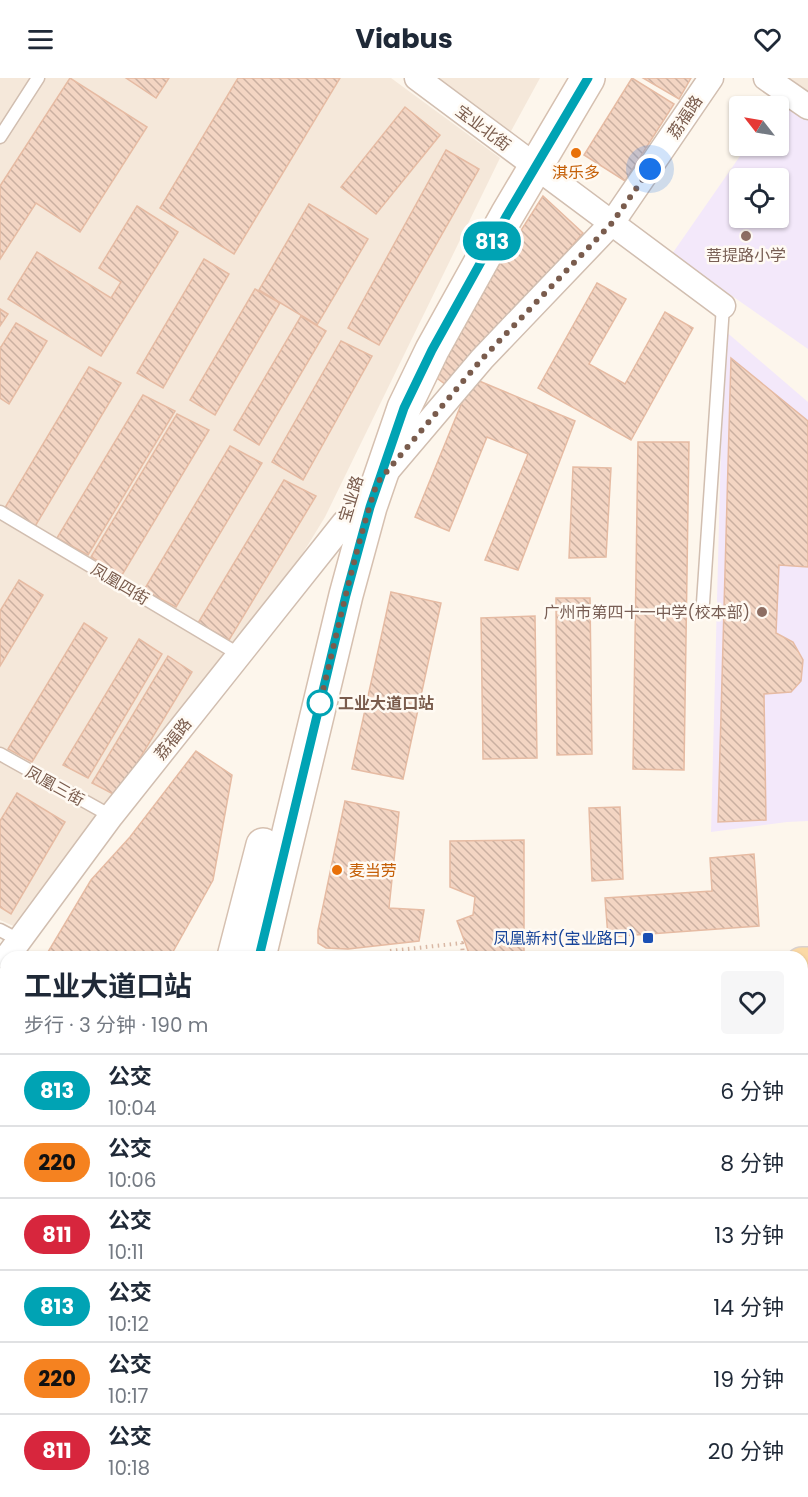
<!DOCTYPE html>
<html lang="zh">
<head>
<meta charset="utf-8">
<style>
	body { margin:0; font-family:Poppins,"Noto Sans SC",sans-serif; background:#f6f6f7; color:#1f2937; height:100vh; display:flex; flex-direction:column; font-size:22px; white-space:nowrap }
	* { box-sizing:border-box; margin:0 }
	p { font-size:20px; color:#747a83 }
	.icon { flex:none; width:33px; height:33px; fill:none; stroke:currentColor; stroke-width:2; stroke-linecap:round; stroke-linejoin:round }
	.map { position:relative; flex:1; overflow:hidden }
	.panel { position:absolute; left:0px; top:873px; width:808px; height:546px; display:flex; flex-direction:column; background:#fff; border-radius:18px 18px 0 0; box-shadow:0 2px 4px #0004 }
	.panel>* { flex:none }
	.badge { padding:0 12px; border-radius:20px; font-size:21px; line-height:39px }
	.needle { width:39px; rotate:301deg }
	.fabs { position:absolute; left:729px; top:18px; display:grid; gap:12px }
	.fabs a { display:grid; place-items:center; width:60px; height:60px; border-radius:6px; background:#fff; box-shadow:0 2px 4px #0004; font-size:30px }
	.you { position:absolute; width:30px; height:30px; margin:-15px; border:4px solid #fff; border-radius:50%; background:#1a73e8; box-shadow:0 0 0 9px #1a73e833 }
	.map>.badge { position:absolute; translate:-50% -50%; box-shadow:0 0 0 3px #fff }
	.round { display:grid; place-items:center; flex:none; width:63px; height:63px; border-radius:6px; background:#f6f6f7 }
	.head { display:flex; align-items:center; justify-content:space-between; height:102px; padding:0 24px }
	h1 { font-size:28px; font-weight:700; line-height:45px }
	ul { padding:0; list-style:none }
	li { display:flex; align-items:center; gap:18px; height:72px; padding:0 24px; border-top:2px solid #e0e1e3 }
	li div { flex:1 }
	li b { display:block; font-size:22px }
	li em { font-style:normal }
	li .badge { min-width:66px; font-weight:700; text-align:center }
	header { display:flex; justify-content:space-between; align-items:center; height:78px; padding:0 24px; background:#fff; font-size:27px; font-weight:700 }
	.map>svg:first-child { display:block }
	.residential { fill:#f5e8da }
	.commercial { fill:#fde8e0 }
	.education { fill:#f3e8fa; fill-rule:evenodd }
	.building { fill:url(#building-back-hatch); stroke:#e6bba3; stroke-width:1.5 }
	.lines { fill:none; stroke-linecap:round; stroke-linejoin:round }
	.lane-casing { stroke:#d1beb0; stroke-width:15 }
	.street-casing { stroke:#d1beb0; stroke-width:27 }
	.secondary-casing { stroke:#d6c0b0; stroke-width:36 }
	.primary-casing { stroke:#dad1cd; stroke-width:36 }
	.path { stroke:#d9b8a5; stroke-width:4; stroke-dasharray:1.5 4.5; stroke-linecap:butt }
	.lane { stroke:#fff; stroke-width:12 }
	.street { stroke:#fff; stroke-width:24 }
	.secondary { stroke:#fff; stroke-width:33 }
	.primary { stroke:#fbd9a5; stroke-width:33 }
	.line-casing { stroke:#fff; stroke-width:14 }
	.line { stroke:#00a3b4; stroke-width:9 }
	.walk { stroke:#7a5c4d; stroke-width:6; stroke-dasharray:0 10.8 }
	.food-dot { fill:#e8710a; stroke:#fffaf3; stroke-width:2 }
	.education-dot { fill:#8d6e63; stroke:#fffaf3; stroke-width:2 }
	.stop-dot { fill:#fff; stroke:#00a3b4; stroke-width:3 }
	.transit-dot { fill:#1a4fb4; stroke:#fffaf3; stroke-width:2 }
	.labels { text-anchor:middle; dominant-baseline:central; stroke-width:5; stroke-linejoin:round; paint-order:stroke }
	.street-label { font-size:16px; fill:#7a5c4d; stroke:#fffaf3 }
	.food-label { font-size:16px; fill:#c56008; stroke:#fffaf3 }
	.education-label { font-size:16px; fill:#785e54; stroke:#fffaf3 }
	.stop-label { font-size:16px; font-weight:bold; fill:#7a5c4d; stroke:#fffaf3; text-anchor:start }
	.transit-label { font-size:16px; fill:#164399; stroke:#fffaf3; text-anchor:end }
</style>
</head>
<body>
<header><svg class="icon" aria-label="menu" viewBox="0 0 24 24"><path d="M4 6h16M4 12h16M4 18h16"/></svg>Viabus<svg class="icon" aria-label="heart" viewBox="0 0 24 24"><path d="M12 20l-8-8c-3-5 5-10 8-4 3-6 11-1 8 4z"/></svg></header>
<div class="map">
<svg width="808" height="1419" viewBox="0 0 808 1419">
	<defs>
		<pattern id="building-back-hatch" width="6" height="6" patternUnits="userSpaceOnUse" patternTransform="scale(1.5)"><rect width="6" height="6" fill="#f3d5c3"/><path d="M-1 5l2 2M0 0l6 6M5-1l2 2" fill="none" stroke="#cab0a1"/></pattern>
	</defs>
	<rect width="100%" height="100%" fill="#fdf6ec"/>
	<g class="residential">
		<path d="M0,0H391L500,80L325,439L284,506L18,850L0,842Z"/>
		<path d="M435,0H540L510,55Z"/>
		<path d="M780,0H808V18Z"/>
		<path d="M210,1413H449L447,1419H216Z"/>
	</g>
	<path class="commercial" d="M802,993H808V1234L802,1233Z"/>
	<g class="education">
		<path d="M779,22L808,41V271L672,176L747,68H778V28H774ZM740,100H778V140H740Z"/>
		<path d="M724,252L808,324V743L787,744L711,754Z"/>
	</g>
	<g class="building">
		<path d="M70,0L147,49L80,154L36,125L0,181V108Z"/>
		<path d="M126,0H169L156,20Z"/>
		<path d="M238,0H340L234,176L160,130Z"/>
		<path d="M632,0L674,26L625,103L584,77Z"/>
		<path d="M643,0H691L679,21Z"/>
		<path d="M405,29L440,57L376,136L341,109Z"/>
		<path d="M446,72L479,91L379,267L348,250Z"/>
		<path d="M543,118L583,155L449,309L430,295Z"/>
		<path d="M309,126L368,161L317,247L259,212Z"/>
		<path d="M137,128L178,154L101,278L8,221L37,174L111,220L121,204L99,190Z"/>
		<path d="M204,181L229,196L163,310L137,295Z"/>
		<path d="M597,205L626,221L589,286L625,306L665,234L693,250L631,362L538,310Z"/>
		<path d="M255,211L280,225L215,337L190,322Z"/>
		<path d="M0,231L8,236L0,248Z"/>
		<path d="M301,238L326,253L259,367L234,352Z"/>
		<path d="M16,245L47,263L9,326L0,320V269H1Z"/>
		<path d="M341,263L372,278L303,402L272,384Z"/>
		<path d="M731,280L808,343V489L779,487L776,555L793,564L803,582L801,603L791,614L764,616L766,742L718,744Z"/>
		<path d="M89,289L121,305L34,450L3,433Z"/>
		<path d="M472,300L575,343L518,492L485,482L528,376L487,359L449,453L415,439Z"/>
		<path d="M143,317L175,333L88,477L57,460Z"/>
		<path d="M177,336L209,352L122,497L91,479Z"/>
		<path d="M638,364H689L684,692L633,691Z"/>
		<path d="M230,368L262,385L176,529L144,512Z"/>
		<path d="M573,389L611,390L606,479L569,480Z"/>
		<path d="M284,402L316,418L229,562L198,545Z"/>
		<path d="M19,502L43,517L0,588V533Z"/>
		<path d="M391,514L441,525L403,701L352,691Z"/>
		<path d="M556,520H590L592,676L557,677Z"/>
		<path d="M535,538L537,680L483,681L481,540Z"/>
		<path d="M84,545L107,560L32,684L8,671Z"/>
		<path d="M139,561L162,576L88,700L63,687Z"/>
		<path d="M168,578L192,594L117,718L92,705Z"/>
		<path d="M196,673L232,697L213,802L170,879H45L91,802L130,759Z"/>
		<path d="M17,715L65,744L11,836L0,829V743Z"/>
		<path d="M345,723L399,734L389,830L424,832L419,863L348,871L326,870L318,865V852Z"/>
		<path d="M620,729L623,801L592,803L589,730Z"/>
		<path d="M524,762V878H470L457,843L473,837L475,819L450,809V763Z"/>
		<path d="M754,776L759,848L608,859L605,820L712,813L710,780Z"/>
		<path d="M802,1080L808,1082V1419H575L576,1413H802Z"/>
		<path d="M0,1088L6,1095V1413H55L53,1419H0Z"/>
		<path d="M265,1413H282L268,1419Z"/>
	</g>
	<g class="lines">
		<g class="lane-casing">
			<g id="lane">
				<path d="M0,59L38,0"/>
				<path d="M0,434L240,577"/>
				<path d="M703,525L723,228"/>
				<path d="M0,676L111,738"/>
				<path d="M0,852L19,862"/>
			</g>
		</g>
		<g class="street-casing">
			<g id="street">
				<path d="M417,0L723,228"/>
				<path d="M766,0L808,29"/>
				<path d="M387,393L482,281L612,145L711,0"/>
				<path d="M7,879L111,738L344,445"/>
				<path d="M490,1419L491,1413"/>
			</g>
		</g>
		<g class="secondary-casing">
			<g id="secondary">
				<path d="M234,879L263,767"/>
				<path d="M259,879L346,517L370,429L404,330L432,272L507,137L588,0"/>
				<path d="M77,1419L79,1413"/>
				<path d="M104,1419L105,1413"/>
			</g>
		</g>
		<g class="primary-casing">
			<g id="primary">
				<path d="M802,886H808"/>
				<path d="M802,935L808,934"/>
				<path d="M0,943L6,942"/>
				<path d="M0,994H6"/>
			</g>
		</g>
		<g class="path">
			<path d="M390,873L462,865L463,879"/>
			<path d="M802,1053H808"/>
		</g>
		<use href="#lane" class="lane"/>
		<use href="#street" class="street"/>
		<use href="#secondary" class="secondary"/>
		<use href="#primary" class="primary"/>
	</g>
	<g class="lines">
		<g class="line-casing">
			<path id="line" d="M259,879L346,517L370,429L404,330L432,272L507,137L588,0"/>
		</g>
		<use href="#line" class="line"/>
		<path class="walk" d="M320,625L319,628C338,553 353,478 377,405L482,281L612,145L650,91"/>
	</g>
	<g class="food-dot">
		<circle cx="576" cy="75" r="6"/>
		<circle cx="337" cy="792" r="6"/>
	</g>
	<g class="education-dot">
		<circle cx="746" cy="158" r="6"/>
		<circle cx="762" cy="534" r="6"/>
	</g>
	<circle class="stop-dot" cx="320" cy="625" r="12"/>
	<rect class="transit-dot" x="642" y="854" width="12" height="12" rx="3"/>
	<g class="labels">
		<g class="street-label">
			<text transform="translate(685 39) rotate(-56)">荔福路</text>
			<text transform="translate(483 50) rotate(37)">宝业北街</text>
			<text transform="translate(351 421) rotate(-73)">宝业路</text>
			<text transform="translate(120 506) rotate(31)">凤凰四街</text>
			<text transform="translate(173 661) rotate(-51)">荔福路</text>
			<text transform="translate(55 708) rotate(29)">凤凰三街</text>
		</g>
		<g class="food-label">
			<text x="576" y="94">淇乐多</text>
			<text x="349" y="792" text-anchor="start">麦当劳</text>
		</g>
		<g class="education-label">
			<text x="746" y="177">菩提路小学</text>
			<text x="750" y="534" text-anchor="end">广州市第四十一中学(校本部)</text>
		</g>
		<g class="stop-label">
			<text x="338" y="625">工业大道口站</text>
		</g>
		<g class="transit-label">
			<text x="636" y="860">凤凰新村(宝业路口)</text>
		</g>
	</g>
</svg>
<div class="fabs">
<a><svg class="needle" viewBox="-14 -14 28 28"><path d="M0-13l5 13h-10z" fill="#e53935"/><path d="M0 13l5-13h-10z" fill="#747a83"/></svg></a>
<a><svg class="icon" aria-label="locate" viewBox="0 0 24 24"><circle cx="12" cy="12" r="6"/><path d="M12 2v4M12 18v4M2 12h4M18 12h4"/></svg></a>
</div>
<div class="you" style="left:650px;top:91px"></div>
<b class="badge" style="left:492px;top:163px;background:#00a3b4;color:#fff">813</b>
<section class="panel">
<div class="head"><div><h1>工业大道口站</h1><p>步行 · 3 分钟 · 190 m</p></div><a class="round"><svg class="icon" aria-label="heart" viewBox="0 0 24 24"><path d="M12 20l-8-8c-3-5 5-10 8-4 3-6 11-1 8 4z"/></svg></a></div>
<ul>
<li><span class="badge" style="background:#00a3b4;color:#fff">813</span><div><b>公交</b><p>10:04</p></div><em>6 分钟</em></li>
<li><span class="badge" style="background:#f58220;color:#111">220</span><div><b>公交</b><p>10:06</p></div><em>8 分钟</em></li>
<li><span class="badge" style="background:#d7263d;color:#fff">811</span><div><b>公交</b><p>10:11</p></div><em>13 分钟</em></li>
<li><span class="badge" style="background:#00a3b4;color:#fff">813</span><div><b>公交</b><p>10:12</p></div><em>14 分钟</em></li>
<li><span class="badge" style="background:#f58220;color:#111">220</span><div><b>公交</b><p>10:17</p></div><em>19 分钟</em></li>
<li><span class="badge" style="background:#d7263d;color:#fff">811</span><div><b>公交</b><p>10:18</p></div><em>20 分钟</em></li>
</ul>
</section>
</div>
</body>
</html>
